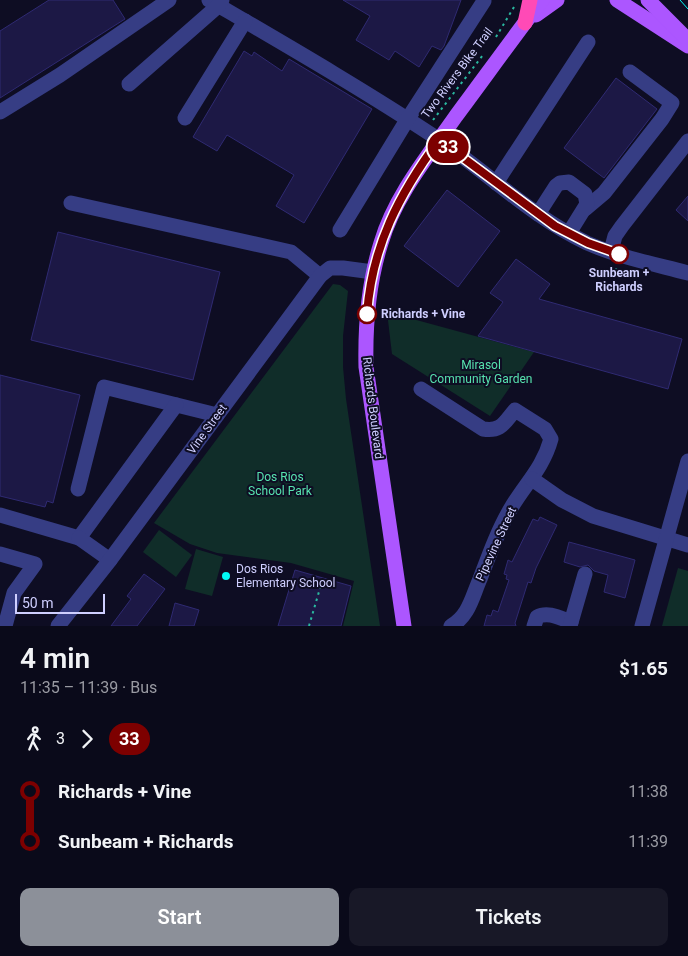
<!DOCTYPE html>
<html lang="en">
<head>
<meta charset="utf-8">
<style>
	body { margin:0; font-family:Roboto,sans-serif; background:#181827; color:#f1f3f6; height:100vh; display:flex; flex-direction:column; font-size:19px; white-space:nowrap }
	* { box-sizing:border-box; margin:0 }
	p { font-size:16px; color:#999aa2 }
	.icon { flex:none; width:28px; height:28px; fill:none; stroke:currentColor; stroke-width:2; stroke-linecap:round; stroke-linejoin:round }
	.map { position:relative; height:626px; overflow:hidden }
	.drawer { display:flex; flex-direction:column; background:#0a0a1a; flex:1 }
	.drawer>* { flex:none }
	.badge { padding:0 10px; border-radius:16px; font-size:18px; line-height:32px }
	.scale { position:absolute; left:15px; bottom:12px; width:90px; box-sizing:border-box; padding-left:5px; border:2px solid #cfcfff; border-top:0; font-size:14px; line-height:18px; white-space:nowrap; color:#cfcfff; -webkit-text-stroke:4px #0e0d23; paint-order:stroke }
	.map>.badge { position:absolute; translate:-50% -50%; box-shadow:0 0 0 2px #fff }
	.legs { display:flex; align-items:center; gap:8px; height:55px; padding:0 20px; font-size:16px }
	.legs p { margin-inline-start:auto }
	.summary { display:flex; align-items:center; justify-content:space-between; height:85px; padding:0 20px }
	h1 { font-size:28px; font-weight:600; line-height:38px }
	.primary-button { display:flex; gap:10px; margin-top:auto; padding:10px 20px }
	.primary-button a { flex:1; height:58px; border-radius:10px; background:#8c9099; color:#fff; font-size:20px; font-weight:600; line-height:58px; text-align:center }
	.primary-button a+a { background:#181827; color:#f1f3f6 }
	ul { padding:0 20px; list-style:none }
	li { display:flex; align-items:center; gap:18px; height:50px; font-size:19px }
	li i { display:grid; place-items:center; width:8px; height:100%; margin:0 6px; background:currentColor }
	li i::after { content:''; width:12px; height:12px; margin:-6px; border:4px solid; border-radius:50%; background:#0a0a1a }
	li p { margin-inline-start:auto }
	li:first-child i { background:linear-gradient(#0000 50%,currentColor 0) }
	li:last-child i { background:linear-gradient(currentColor 50%,#0000 0) }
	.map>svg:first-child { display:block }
	.green { fill:#102d29 }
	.building { fill:#1c1845; stroke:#2f2a72 }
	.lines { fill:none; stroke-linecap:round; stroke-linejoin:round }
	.path { stroke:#2ab89f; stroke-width:2; stroke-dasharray:2.5 4; stroke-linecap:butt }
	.minor { stroke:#363d84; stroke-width:15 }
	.major { stroke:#ac56ff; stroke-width:15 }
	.highway { stroke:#ff4ab6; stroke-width:15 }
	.tram { stroke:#00faf5; stroke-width:1 }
	.line-1-casing { stroke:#fff; stroke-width:11 }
	.line-1 { stroke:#7d0000; stroke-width:8 }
	.stop-1-dot { fill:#fff; stroke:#7d0000; stroke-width:2.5 }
	.poi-dot { fill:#00faf5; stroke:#0e0d23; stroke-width:2 }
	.labels { text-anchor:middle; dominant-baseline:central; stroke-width:4; stroke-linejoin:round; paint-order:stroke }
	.street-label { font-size:12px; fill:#cfcfff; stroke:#0e0d23 }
	.stop-label { font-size:12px; font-weight:bold; fill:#cfcfff; stroke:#0e0d23 }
	.park-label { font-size:12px; fill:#57e3af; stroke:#0e0d23 }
	.poi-label { font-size:12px; fill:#cfcfff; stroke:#0e0d23; text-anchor:start }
</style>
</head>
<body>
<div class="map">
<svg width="688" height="626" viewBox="0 0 688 626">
	<rect width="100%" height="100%" fill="#0e0d23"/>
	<g class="green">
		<path d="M333,284L340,285L348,291L343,336V367L346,399L380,626H343L354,581L291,563L217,553L190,544L154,523Z"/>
		<path d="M387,312L534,352L490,416L392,354Z"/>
		<path d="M159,530L192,555L176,577L143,552Z"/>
		<path d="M196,549L223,557L212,596L185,589Z"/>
		<path d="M678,568L688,571V626H662Z"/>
	</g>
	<g class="building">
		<path d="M49,0H113L125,19L0,98V31Z"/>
		<path d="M343,0H461L444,46L441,50L432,46L419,67L395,51L389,60L356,40L370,16Z"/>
		<path d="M244,51L252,56L254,52L282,71L289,59L372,109L304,223L276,206L294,175L227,135L217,151L193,137Z"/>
		<path d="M616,78L657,109L604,178L564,148Z"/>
		<path d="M447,190L500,231L458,287L404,246Z"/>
		<path d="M688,196V221L676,210Z"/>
		<path d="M58,232L220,272L193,380L31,340Z"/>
		<path d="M516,259L550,284L539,299L682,339L668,389L478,336L503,302L490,293Z"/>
		<path d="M0,375L80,395L53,503L47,501L45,507L0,496Z"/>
		<path d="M540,517L557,525L536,568L531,583L528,582L515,623L516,626H484L487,615L491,616L493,610L498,612L509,580L506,579L507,575L504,574L508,560L512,562L533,519L538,521Z"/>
		<path d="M569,542L635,560L625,598L604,592L608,575L594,571L588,565L580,567L564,562Z"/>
		<path d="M295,570L351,586L341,626H278Z"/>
		<path d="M144,574L165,589L137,626H111L131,599L127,596Z"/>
		<path d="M175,603L199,610L194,626H169Z"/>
	</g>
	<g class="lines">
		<g class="path">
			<path d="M496,37L514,7"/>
			<path d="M433,120L483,55"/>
			<path d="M615,269L627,274L637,275"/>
			<path d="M309,626L323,578"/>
		</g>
		<g class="minor">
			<path d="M209,0C286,45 364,90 438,139C488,173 532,217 587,243C619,257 654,264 688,273"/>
			<path d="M129,84L218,6L222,0"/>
			<path d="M0,112L60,75L169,0"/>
			<path d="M185,118L245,21"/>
			<path d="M496,183L588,42"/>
			<path d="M71,203L291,252L320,276"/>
			<path d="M585,209L604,193L662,119L672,103L630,72"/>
			<path d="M538,214L556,186L560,183L569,182L585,194L587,204L569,233"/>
			<path d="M340,230L407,120L484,1"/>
			<path d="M611,251L615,236L622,226L688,141"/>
			<path d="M421,389L483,429C501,432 504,423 515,410L545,429L551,439C543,468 525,484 511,508C498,530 489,555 480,579C472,597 469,616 451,626"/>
			<path d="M532,479L562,500L593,516L688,545"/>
			<path d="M78,489L104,387L217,415"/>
			<path d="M0,515L79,538L176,405"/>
			<path d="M79,538L110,560"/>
			<path d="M0,554L35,564L14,593L5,626"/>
			<path d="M58,626L110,560L320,276L330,268H343L373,272"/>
			<path d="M534,626L537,617C548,611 560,618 571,622"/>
			<path d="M570,626L585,574"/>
			<path d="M642,626L688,461"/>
		</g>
		<g class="major">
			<path d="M617,0L688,46"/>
			<path d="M648,0L684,36"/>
			<path d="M536,15L557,0"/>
			<path d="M404,626L366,367C365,324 368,284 381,243C395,196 428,156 456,116C485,77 513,38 542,0"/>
		</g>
		<path class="highway" d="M525,23L530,0"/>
		<path class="tram" d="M680,0L688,9"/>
	</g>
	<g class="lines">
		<g class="line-1-casing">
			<path id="line-1" d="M367,314C372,246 399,194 439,140L555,226L588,243L619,254"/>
		</g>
		<use href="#line-1" class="line-1"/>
	</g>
	<g class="stop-1-dot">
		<circle cx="619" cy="254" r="9"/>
		<circle cx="367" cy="314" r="9"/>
	</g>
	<circle class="poi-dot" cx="226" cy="576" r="5"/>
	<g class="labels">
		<g class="street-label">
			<text transform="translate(457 73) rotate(-53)">Two Rivers Bike Trail</text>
			<text transform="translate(373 408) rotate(83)">Richards Boulevard</text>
			<text transform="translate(207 429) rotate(-54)">Vine Street</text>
			<text transform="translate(496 544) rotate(-65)">Pipevine Street</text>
		</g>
		<g class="stop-label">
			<text x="619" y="273">Sunbeam +<tspan x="619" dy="14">Richards</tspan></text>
			<text x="381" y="314" text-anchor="start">Richards + Vine</text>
		</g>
		<g class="park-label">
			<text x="481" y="365">Mirasol<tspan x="481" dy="14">Community Garden</tspan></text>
			<text x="280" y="477">Dos Rios<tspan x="280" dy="14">School Park</tspan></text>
		</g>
		<g class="poi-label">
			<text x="236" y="569">Dos Rios<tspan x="236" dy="14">Elementary School</tspan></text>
		</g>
	</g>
</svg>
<div class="scale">50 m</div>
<b class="badge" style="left:448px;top:147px;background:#7d0000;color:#fff">33</b>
</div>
<section class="drawer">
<div class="summary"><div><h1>4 min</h1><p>11:35 – 11:39 · Bus</p></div><b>$1.65</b></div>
<div class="legs"><svg class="icon" aria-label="walk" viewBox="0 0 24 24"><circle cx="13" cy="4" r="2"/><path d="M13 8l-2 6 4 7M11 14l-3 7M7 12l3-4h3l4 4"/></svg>3<svg class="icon" aria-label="forward" viewBox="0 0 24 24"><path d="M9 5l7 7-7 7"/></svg><b class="badge" style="background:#7d0000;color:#fff">33</b></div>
<ul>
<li><i style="color:#7d0000"></i><b>Richards + Vine</b><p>11:38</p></li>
<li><i style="color:#7d0000"></i><b>Sunbeam + Richards</b><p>11:39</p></li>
</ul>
<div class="primary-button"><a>Start</a><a>Tickets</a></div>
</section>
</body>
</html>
